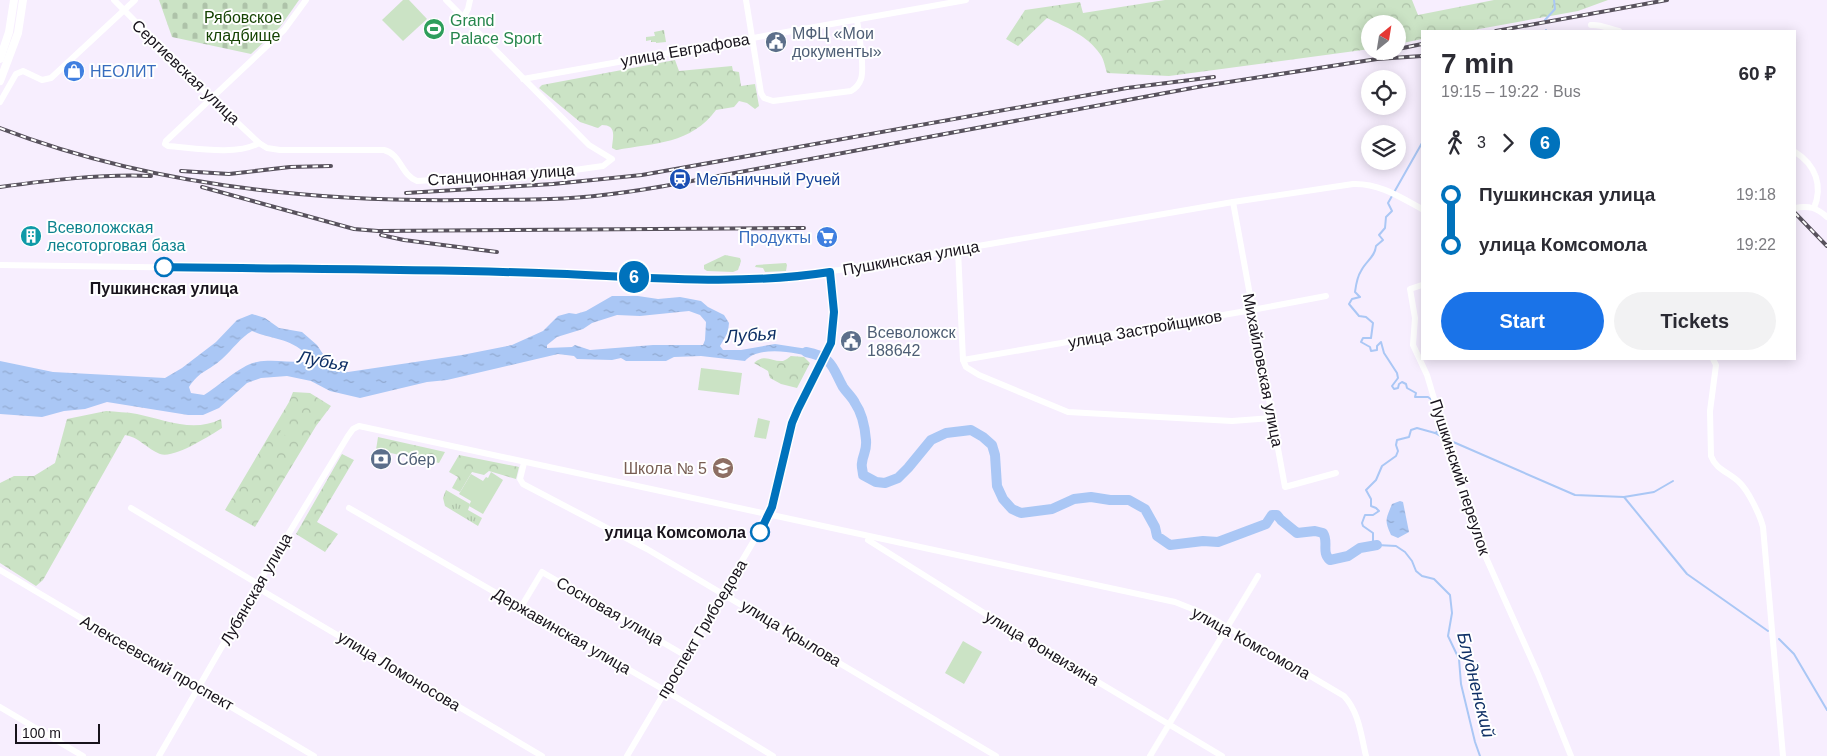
<!DOCTYPE html>
<html lang="en">
<head>
<meta charset="utf-8">
<style>
	body { margin:0; font-family:Arial,sans-serif; background:#f2f2f3; color:#2b2b33; height:100vh; display:flex; flex-direction:column; font-size:19px; white-space:nowrap }
	* { box-sizing:border-box; margin:0 }
	p { font-size:16px; color:#7c7c81 }
	.icon { flex:none; width:28px; height:28px; fill:none; stroke:currentColor; stroke-width:2; stroke-linecap:round; stroke-linejoin:round }
	.map { position:relative; flex:1; overflow:hidden }
	.side { position:absolute; left:1421px; top:30px; width:375px; height:330px; display:flex; flex-direction:column; background:#fff; border-radius:0px; box-shadow:0 2px 12px #0003 }
	.side>* { flex:none }
	.badge { padding:0 10px; border-radius:16px; font-size:18px; line-height:32px }
	.needle { width:32px; rotate:30deg }
	.buttons { position:absolute; left:1361px; top:15px; display:grid; gap:10px }
	.buttons a { display:grid; place-items:center; width:45px; height:45px; border-radius:50%; background:#fff; box-shadow:0 2px 12px #0003; font-size:25px }
	.scale { position:absolute; left:15px; bottom:12px; width:85px; box-sizing:border-box; padding-left:5px; border:2px solid #18131c; border-top:0; font-size:14px; line-height:18px; white-space:nowrap; color:#18131c; -webkit-text-stroke:4px #fff; paint-order:stroke }
	.map>.badge { position:absolute; translate:-50% -50%; box-shadow:0 0 0 2px #fff }
	.legs { display:flex; align-items:center; gap:8px; height:55px; padding:0 20px; font-size:16px }
	.legs p { margin-inline-start:auto }
	.headline { display:flex; align-items:center; justify-content:space-between; height:85px; padding:0 20px }
	h1 { font-size:28px; font-weight:700; line-height:38px }
	.button { display:flex; gap:10px; margin-top:auto; padding:10px 20px }
	.button a { flex:1; height:58px; border-radius:30px; background:#1a73e8; color:#fff; font-size:20px; font-weight:700; line-height:58px; text-align:center }
	.button a+a { background:#f2f2f3; color:#2b2b33 }
	ul { padding:0 20px; list-style:none }
	li { display:flex; align-items:center; gap:18px; height:50px; font-size:19px }
	li i { display:grid; place-items:center; width:8px; height:100%; margin:0 6px; background:currentColor }
	li i::after { content:''; width:12px; height:12px; margin:-6px; border:4px solid; border-radius:50%; background:#fff }
	li p { margin-inline-start:auto }
	li:first-child i { background:linear-gradient(#0000 50%,currentColor 0) }
	li:last-child i { background:linear-gradient(currentColor 50%,#0000 0) }
	.map>svg:first-child { display:block }
	.green { fill:#cbe3c5 }
	.forest { fill:url(#forest-crowns) }
	.cemetery { fill:url(#cemetery-stones) }
	.park { fill:url(#park-tufts) }
	.water { fill:url(#water-ripples); fill-rule:evenodd }
	.lines { fill:none; stroke-linecap:round; stroke-linejoin:round }
	.stream { stroke:#aac7f5; stroke-width:2 }
	.river { stroke:#aac7f5; stroke-width:10 }
	.minor { stroke:#fff; stroke-width:6 }
	.major { stroke:#fff; stroke-width:8 }
	.rail-casing { stroke:#58525d; stroke-width:4 }
	.rail { stroke:#fff; stroke-width:2; stroke-dasharray:5.5; stroke-linecap:butt }
	.line-1-casing { stroke:#fff; stroke-width:11 }
	.line-1 { stroke:#0072bc; stroke-width:8 }
	.stop-1-dot { fill:#fff; stroke:#0072bc; stroke-width:2.5 }
	.labels { text-anchor:middle; dominant-baseline:central; stroke-width:4; stroke-linejoin:round; paint-order:stroke }
	.park-label { font-size:16px; fill:#154303; stroke:#fff }
	.leisure-label { font-size:16px; fill:#27864d; stroke:#fff; text-anchor:start }
	.service-label { font-size:16px; fill:#4e5e75; stroke:#fff; text-anchor:start }
	.street-label { font-size:16px; fill:#18131c; stroke:#fff }
	.shop-label { font-size:16px; fill:#366cbe; stroke:#fff; text-anchor:start }
	.transit-label { font-size:16px; fill:#164399; stroke:#fff; text-anchor:start }
	.culture-label { font-size:16px; fill:#0d838f; stroke:#fff; text-anchor:start }
	.stop-label { font-size:16px; font-weight:bold; fill:#18131c; stroke:#fff }
	.education-label { font-size:16px; fill:#785e54; stroke:#fff; text-anchor:end }
	.water-label { font-size:18px; font-style:italic; fill:#0f3066; stroke:#fff }
</style>
</head>
<body>
<div class="map">
<svg width="1827" height="756" viewBox="0 0 1827 756">
	<defs>
		<pattern id="forest-crowns" width="20" height="18" patternUnits="userSpaceOnUse" patternTransform="scale(1.25)"><rect width="20" height="18" fill="#cbe3c5"/><path d="M2 6a3 3 0 1 1 6 0M12 15a3 3 0 1 1 6 0" fill="none" stroke="#aec2a9"/></pattern>
		<pattern id="cemetery-stones" width="16" height="16" patternUnits="userSpaceOnUse" patternTransform="scale(1.25)"><rect width="16" height="16" fill="#cbe3c5"/><path d="M2 7V4a2 2 0 0 1 4 0v3zM10 15v-3a2 2 0 0 1 4 0v3z" fill="#aec2a9"/></pattern>
		<pattern id="park-tufts" width="24" height="20" patternUnits="userSpaceOnUse" patternTransform="scale(1.25)"><rect width="24" height="20" fill="#cbe3c5"/><path d="M3 7l-1-3M5 7V3M7 7l1-3M15 17l-1-3M17 17v-4M19 17l1-3" fill="none" stroke="#aec2a9"/></pattern>
		<pattern id="water-ripples" width="26" height="14" patternUnits="userSpaceOnUse" patternTransform="scale(1.25)"><rect width="26" height="14" fill="#aac7f5"/><path d="M2 4q2-2 4 0t4 0M15 11q2-2 4 0t4 0" fill="none" stroke="#92aad1"/></pattern>
	</defs>
	<rect width="100%" height="100%" fill="#f7eefe"/>
	<g class="green">
		<path d="M403,0H409L427,19L403,41L382,20Z"/>
		<path d="M786,263L787,265L786,271L765,272L763,268L755,267L756,265Z"/>
		<path d="M701,368L742,373L739,395L698,390Z"/>
		<path d="M758,418L770,421L766,439L754,437Z"/>
		<path d="M491,472L503,480L483,514L469,506L471,501L459,494L471,474L483,481L486,477L488,478Z"/>
		<path d="M963,641L982,652L964,684L945,673Z"/>
	</g>
	<g class="forest">
		<path d="M1165,0H1412L1418,15L1494,0H1608L1578,11L1468,31H1422V39L1398,44V24H1370V49L1169,76L1107,73C1105,67 1104,59 1100,54C1088,36 1066,27 1047,18L1018,46L1006,39L1025,10L1080,2L1083,13Z"/>
		<path d="M675,60L679,71L732,66L733,71L739,72L741,86L755,84L759,106L755,109L747,103L739,101L734,107L716,110C691,144 655,143 616,150L612,148C613,137 617,125 602,125L598,128L580,122L539,88L542,85Z"/>
		<path d="M725,255L740,258L741,261L738,270L733,272L707,271L704,269V265Z"/>
		<path d="M791,356L804,357L810,363L797,388L781,384L770,378L768,371L754,363C765,353 772,362 783,361C786,360 788,358 791,356Z"/>
		<path d="M293,392L310,393L331,406L316,426L255,527L225,510L289,402Z"/>
		<path d="M106,411C116,412 127,412 137,414C166,420 193,433 221,419L222,428C209,436 174,459 160,454C147,449 139,437 125,435L43,580L36,586L0,563V483L14,476H34L55,463L67,419Z"/>
		<path d="M378,437L445,452L439,463L376,450Z"/>
		<path d="M342,454L354,460L317,522L338,534L325,552L296,534Z"/>
		<path d="M459,455L519,467L516,479L489,471L484,475L472,472L460,492L452,488L458,477L449,472Z"/>
	</g>
	<path class="cemetery" d="M159,0H299L280,27L251,54L172,37Z"/>
	<g class="park">
		<path d="M664,30L666,42L656,43V42H651V40L646,41V37L655,36L654,32Z"/>
		<path d="M284,423L297,431L292,439L279,432Z"/>
		<path d="M446,490L470,504L468,510L482,518L478,526L445,506L443,498Z"/>
	</g>
	<g class="water">
		<path d="M612,296H638L658,299L680,297L701,301L708,307L724,315L729,323L728,332L720,346L723,350H741L775,344L821,351L816,359C799,352 758,345 745,361L701,356L674,357L666,361H626L621,358L612,360L577,359L574,356L558,354L447,380L427,382L360,398L330,391L311,381L287,376L261,378L247,383L219,408L203,415H188L107,402L85,409L64,411L42,417L0,414V361L53,372L165,378L182,368L216,342L237,320L252,314L265,318L279,328L302,332L317,345L331,366L340,371L348,372L462,355L512,345L543,331L558,316L569,313L576,314L586,311ZM689,311L700,315L706,322L705,340L703,345H653L590,350L575,345L572,347L547,348V345L557,337L583,329L592,323L617,315L640,316ZM252,331C272,340 294,338 309,358L307,362C291,363 273,359 257,362C240,365 219,386 204,395L191,393L189,387C200,370 209,371 222,359C233,349 240,338 252,331Z"/>
		<path d="M1400,501L1403,502L1409,532L1398,538L1391,535C1384,520 1386,519 1392,504Z"/>
	</g>
	<g class="lines">
		<g class="stream">
			<path d="M1545,20L1555,9L1554,0"/>
			<path d="M1546,31V30"/>
			<path d="M1422,143L1388,203L1392,211L1386,217L1385,228L1379,235L1383,240L1376,246C1375,257 1366,261 1361,271C1357,277 1356,285 1355,292L1360,297L1352,299L1349,304L1359,316L1366,317L1373,323L1371,338H1363L1361,342L1370,347L1371,351L1377,350V346L1381,342L1384,353L1397,373L1398,378L1392,386L1394,389L1398,388L1399,384L1402,382L1406,384L1407,388L1416,393L1415,397H1428L1432,400"/>
			<path d="M1436,414L1438,431L1435,433L1417,428L1411,430L1409,437L1397,440L1396,445L1398,451L1396,456L1382,466L1376,480L1366,490L1371,499V506L1376,508L1379,511L1373,515H1365L1362,523L1363,526L1373,533V541L1377,545L1396,546L1405,552L1412,561L1416,571L1422,576L1434,579L1450,595L1452,613L1448,636L1459,659L1461,684L1475,742L1480,756"/>
			<path d="M1435,433L1444,438"/>
			<path d="M1451,441L1575,495L1624,497L1687,574L1768,631"/>
			<path d="M1624,497L1654,492L1673,481"/>
			<path d="M1779,639L1794,654L1827,710"/>
		</g>
		<path class="river" d="M806,352C833,357 832,367 843,387C847,393 852,397 855,403C862,413 865,428 866,440C867,452 863,453 862,463C861,466 863,471 863,475L876,482L885,483L898,478L908,468L931,440L946,433L971,430L983,437L992,445L995,455L997,486L1003,499L1012,509L1021,513L1052,509L1074,499L1091,497L1110,500H1129L1145,509L1155,527L1157,536L1170,545L1203,541L1218,542L1266,524L1272,515H1277L1281,520L1297,533L1315,531L1323,533C1329,542 1321,552 1330,560L1348,556L1360,548L1377,545"/>
		<g class="minor">
			<path d="M114,0L211,98L259,143"/>
			<path d="M306,0L284,30L166,141L165,144L168,146C194,148 237,156 259,143L267,148L280,150H384C401,154 401,175 417,181L553,173L603,166L612,159L589,145L446,0"/>
			<path d="M746,0L761,93L764,98L773,101L851,91C856,88 859,85 861,79C865,67 859,34 857,20"/>
			<path d="M463,18L468,9L470,0"/>
			<path d="M1591,25C1601,24 1609,29 1619,31"/>
			<path d="M523,79L966,0"/>
			<path d="M0,102L16,74L23,71L42,80L51,78L135,0"/>
			<path d="M1795,152C1816,165 1823,186 1814,208"/>
			<path d="M1233,202L1285,487L1336,473"/>
			<path d="M1795,208C1809,205 1817,208 1827,217"/>
			<path d="M958,250L963,360L966,367L979,375L1068,412L1232,421L1272,418"/>
			<path d="M0,265L531,273L712,279L773,278L839,270L1233,202L1353,184C1379,183 1400,197 1422,209"/>
			<path d="M1422,285L1410,289L1415,318L1413,345L1427,375L1456,472L1473,513L1475,533L1538,674L1571,756"/>
			<path d="M1713,359L1716,365L1710,411L1711,456C1716,470 1729,472 1739,482C1748,490 1760,515 1763,527L1783,756"/>
			<path d="M963,360L1252,310L1326,296"/>
			<path d="M524,463L520,479L523,484L647,549L996,756"/>
			<path d="M131,508L258,584"/>
			<path d="M349,508L666,691L773,756"/>
			<path d="M868,540L1016,633L1222,756"/>
			<path d="M0,570L314,756"/>
			<path d="M256,587L542,756"/>
			<path d="M521,607L542,572L686,656"/>
			<path d="M0,707L83,756"/>
			<path d="M159,756L258,584L348,436L353,429L359,426L1175,602L1205,614L1344,696C1359,712 1361,735 1366,756"/>
			<path d="M627,756L769,515L792,423L805,393L828,353L831,343L834,312L830,272"/>
			<path d="M1150,756L1258,576"/>
		</g>
		<g class="major">
			<path d="M0,59L9,32L14,0"/>
			<path d="M0,81L18,33L23,0"/>
		</g>
		<g class="rail-casing">
			<g id="rail">
				<path d="M1496,31L1667,0"/>
				<path d="M1398,49L1422,44"/>
				<path d="M0,128C148,185 310,202 467,200C495,200 522,200 550,199C594,198 638,191 681,183L1203,86L1377,59L1422,56"/>
				<path d="M181,171L229,174L290,167L331,166"/>
				<path d="M0,187C51,180 100,174 151,176"/>
				<path d="M202,187L354,229L378,231L804,228"/>
				<path d="M406,193L553,184L642,175L1127,88L1214,77"/>
				<path d="M1795,213L1827,246"/>
				<path d="M381,235L404,240L497,252"/>
			</g>
		</g>
		<use href="#rail" class="rail"/>
	</g>
	<g class="lines">
		<g class="line-1-casing">
			<path id="line-1" d="M164,267C289,269 414,269 539,273C635,276 734,287 830,272L834,312L831,343L798,409L792,423L772,507L760,532"/>
		</g>
		<use href="#line-1" class="line-1"/>
	</g>
	<defs>
		<g id="stadium-disc" transform="scale(1.125)"><circle r="9.5" fill="#2e9e5b" stroke="#fff"/><path d="M0-5a6.5 5 0 1 0 0 10a6.5 5 0 1 0 0-10ZM-3.5-1.8h7v3.6h-7Z" fill="#fff"/></g>
		<g id="civic-disc" transform="scale(1.125)"><circle r="9.5" fill="#5c6f8a" stroke="#fff"/><path d="M-.6-6.5H3V-4.5H.6V-3L4-1V1h2V6H-6V1h2V-1L-.6-3ZM-1.2 2.5V6h2.4V2.5Z" fill="#fff"/></g>
		<g id="shop-disc" transform="scale(1.125)"><circle r="9.5" fill="#3f7fe0" stroke="#fff"/><path d="M-5-2.5h2.3a2.7 3.5 0 0 1 5.4 0H5L5.5 6h-11ZM-1.5-2.5h3a1.5 2.3 0 0 0-3 0Z" fill="#fff"/></g>
		<g id="station-disc" transform="scale(1.125)"><circle r="9.5" fill="#1a4fb4" stroke="#fff"/><path d="M-3-6H3Q5-6 5-4V2Q5 4 3 4L4.5 6H3L1.5 4h-3L-3 6H-4.5L-3 4Q-5 4-5 2V-4Q-5-6-3-6ZM-3.5-4v3h7v-3ZM-3.5 1v1.5H-2V1ZM2 1v1.5H3.5V1Z" fill="#fff"/></g>
		<g id="building-disc" transform="scale(1.125)"><circle r="9.5" fill="#0f9aa8" stroke="#fff"/><path d="M-4-6H4V6H1V3H-1V6H-4ZM-2.5-4.3h1.7v1.8h-1.7ZM.8-4.3h1.7v1.8H.8ZM-2.5-1h1.7V.8h-1.7ZM.8-1h1.7V.8H.8Z" fill="#fff"/></g>
		<g id="supermarket-disc" transform="scale(1.125)"><circle r="9.5" fill="#3f7fe0" stroke="#fff"/><path d="M-6-5.5h2.5l.6 2H6L4.5 2H-2.5L-4.4-4H-6ZM-1.5 3.2a1.3 1.3 0 1 0 .1 0ZM3 3.2a1.3 1.3 0 1 0 .1 0Z" fill="#fff"/></g>
		<g id="bank-disc" transform="scale(1.125)"><circle r="9.5" fill="#5c6f8a" stroke="#fff"/><path d="M-6-4H6V4H-6ZM0-2.3a2.3 2.3 0 1 0 0 4.6a2.3 2.3 0 1 0 0-4.6Z" fill="#fff"/></g>
		<g id="school-disc" transform="scale(1.125)"><circle r="9.5" fill="#8d6e63" stroke="#fff"/><path d="M0-5L7-2L0 1L-7-2ZM-4 1L0 2.5L4 1V4Q0 6-4 4Z" fill="#fff"/></g>
	</defs>
	<g fill-rule="evenodd">
		<use href="#stadium-disc" x="434" y="29"/>
		<use href="#civic-disc" x="776" y="42"/>
		<use href="#shop-disc" x="74" y="71"/>
		<use href="#station-disc" x="680" y="179"/>
		<use href="#building-disc" x="31" y="236"/>
		<use href="#supermarket-disc" x="827" y="237"/>
		<use href="#civic-disc" x="851" y="341"/>
		<use href="#bank-disc" x="381" y="459"/>
		<use href="#school-disc" x="723" y="468"/>
	</g>
	<g class="stop-1-dot">
		<circle cx="164" cy="267" r="9"/>
		<circle cx="760" cy="532" r="9"/>
	</g>
	<g class="labels">
		<g class="park-label">
			<text x="243" y="17">Рябовское<tspan x="243" dy="18">кладбище</tspan></text>
		</g>
		<g class="leisure-label">
			<text x="450" y="20">Grand<tspan x="450" dy="18">Palace Sport</tspan></text>
		</g>
		<g class="service-label">
			<text x="792" y="33">МФЦ «Мои<tspan x="792" dy="18">документы»</tspan></text>
			<text x="867" y="332">Всеволожск<tspan x="867" dy="18">188642</tspan></text>
			<text x="397" y="459">Сбер</text>
		</g>
		<g class="street-label">
			<text transform="translate(685 50) rotate(-10)">улица Евграфова</text>
			<text transform="translate(186 72) rotate(44)">Сергиевская улица</text>
			<text transform="translate(501 175) rotate(-4)">Станционная улица</text>
			<text transform="translate(911 258) rotate(-10)">Пушкинская улица</text>
			<text transform="translate(1145 329) rotate(-10)">улица Застройщиков</text>
			<text transform="translate(1263 370) rotate(79)">Михайловская улица</text>
			<text transform="translate(1460 477) rotate(72)">Пушкинский переулок</text>
			<text transform="translate(256 589) rotate(-60)">Лубянская улица</text>
			<text transform="translate(610 611) rotate(30)">Сосновая улица</text>
			<text transform="translate(702 629) rotate(-59)">проспект Грибоедова</text>
			<text transform="translate(562 631) rotate(30)">Державинская улица</text>
			<text transform="translate(791 633) rotate(31)">улица Крылова</text>
			<text transform="translate(1251 643) rotate(29)">улица Комсомола</text>
			<text transform="translate(1042 648) rotate(31)">улица Фонвизина</text>
			<text transform="translate(157 663) rotate(30)">Алексеевский проспект</text>
			<text transform="translate(399 671) rotate(31)">улица Ломоносова</text>
		</g>
		<g class="shop-label">
			<text x="90" y="71">НЕОЛИТ</text>
			<text x="811" y="237" text-anchor="end">Продукты</text>
		</g>
		<g class="transit-label">
			<text x="696" y="179">Мельничный Ручей</text>
		</g>
		<g class="culture-label">
			<text x="47" y="227">Всеволожская<tspan x="47" dy="18">лесоторговая база</tspan></text>
		</g>
		<g class="stop-label">
			<text x="164" y="288">Пушкинская улица</text>
			<text x="746" y="532" text-anchor="end">улица Комсомола</text>
		</g>
		<g class="education-label">
			<text x="707" y="468">Школа № 5</text>
		</g>
		<g class="water-label">
			<text transform="translate(751 335) rotate(-4)">Лубья</text>
			<text transform="translate(323 361) rotate(10)">Лубья</text>
			<text transform="translate(1476 685) rotate(76)">Блудненский</text>
		</g>
	</g>
</svg>
<div class="buttons">
<a><svg class="needle" viewBox="-14 -14 28 28"><path d="M0-13l5 13h-10z" fill="#e53935"/><path d="M0 13l5-13h-10z" fill="#7c7c81"/></svg></a>
<a><svg class="icon" aria-label="locate" viewBox="0 0 24 24"><circle cx="12" cy="12" r="6"/><path d="M12 2v4M12 18v4M2 12h4M18 12h4"/></svg></a>
<a><svg class="icon" aria-label="layers" viewBox="0 0 24 24"><path d="M12 4l9 5-9 5-9-5zM3 14l9 5 9-5"/></svg></a>
</div>
<div class="scale">100 m</div>
<b class="badge" style="left:634px;top:277px;background:#0072bc;color:#fff">6</b>
<section class="side">
<div class="headline"><div><h1>7 min</h1><p>19:15 – 19:22 · Bus</p></div><b>60 ₽</b></div>
<div class="legs"><svg class="icon" aria-label="walk" viewBox="0 0 24 24"><circle cx="13" cy="4" r="2"/><path d="M13 8l-2 6 4 7M11 14l-3 7M7 12l3-4h3l4 4"/></svg>3<svg class="icon" aria-label="forward" viewBox="0 0 24 24"><path d="M9 5l7 7-7 7"/></svg><b class="badge" style="background:#0072bc;color:#fff">6</b></div>
<ul>
<li><i style="color:#0072bc"></i><b>Пушкинская улица</b><p>19:18</p></li>
<li><i style="color:#0072bc"></i><b>улица Комсомола</b><p>19:22</p></li>
</ul>
<div class="button"><a>Start</a><a>Tickets</a></div>
</section>
</div>
</body>
</html>
